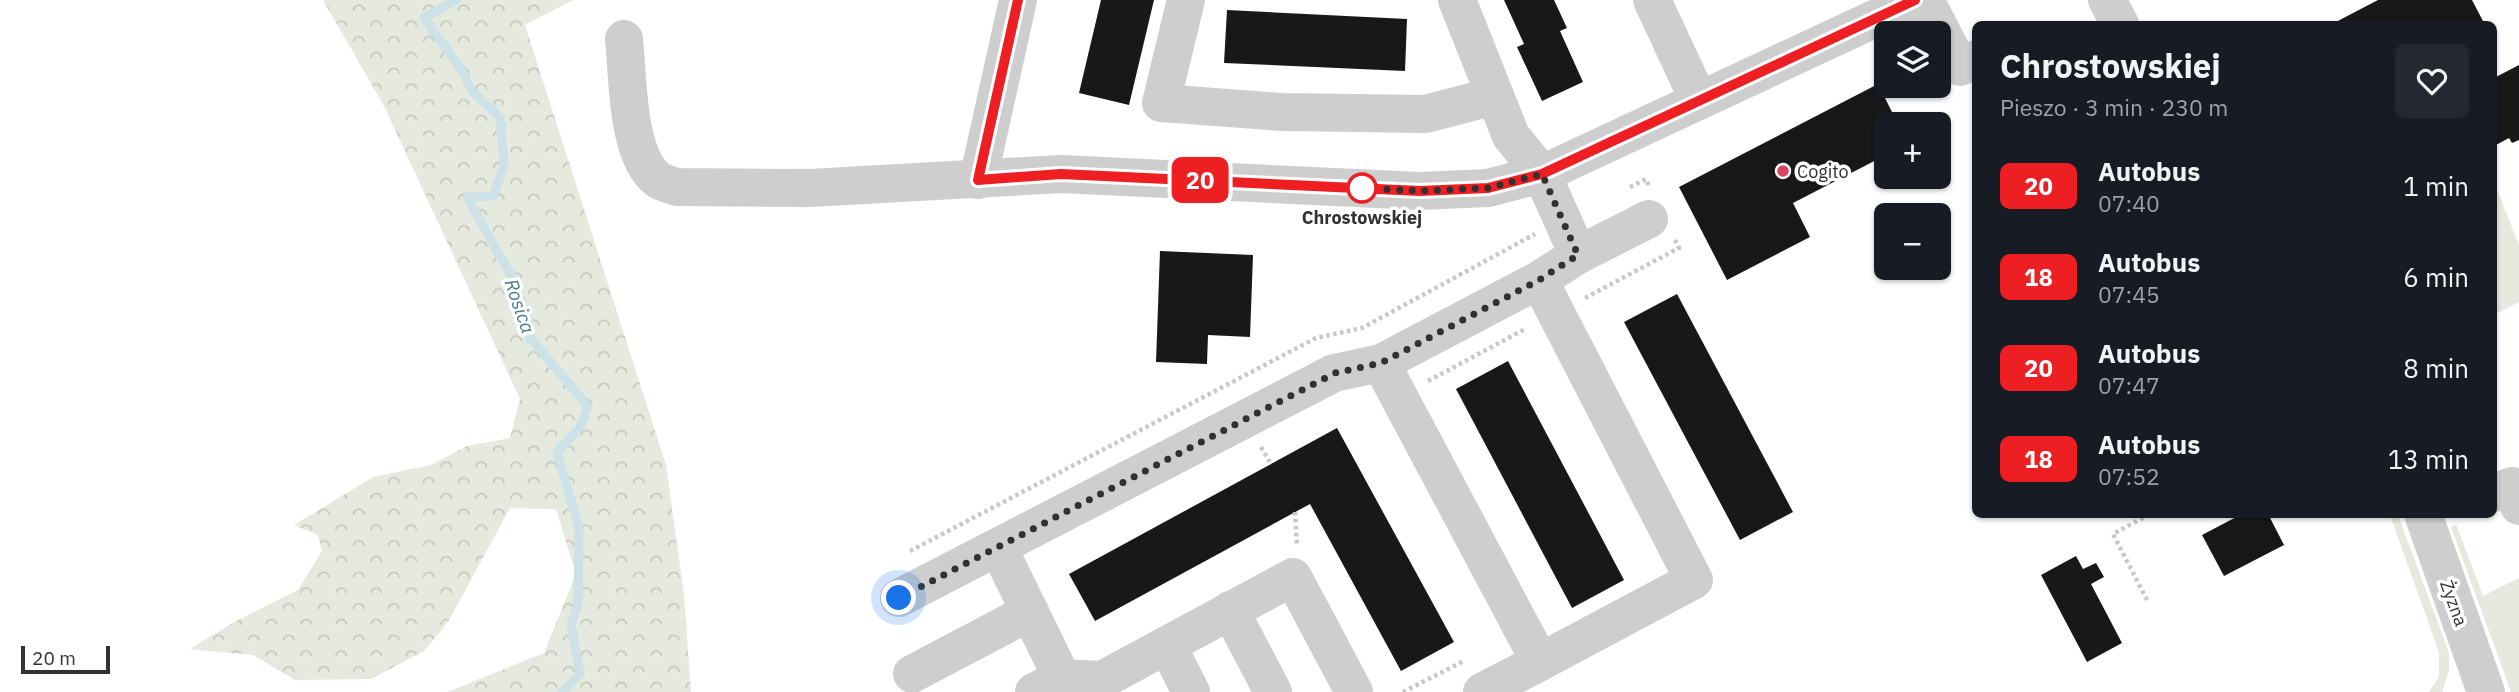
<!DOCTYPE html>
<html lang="pl">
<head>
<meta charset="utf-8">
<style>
	body { margin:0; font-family:"IBM Plex Sans",sans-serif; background:#242831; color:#f1f3f6; height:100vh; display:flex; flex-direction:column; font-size:26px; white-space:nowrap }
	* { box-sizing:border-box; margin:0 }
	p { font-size:23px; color:#9ea1a6 }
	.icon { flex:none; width:38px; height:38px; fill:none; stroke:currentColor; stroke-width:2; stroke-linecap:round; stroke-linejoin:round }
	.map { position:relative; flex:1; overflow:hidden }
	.details { position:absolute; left:1972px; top:21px; width:525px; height:497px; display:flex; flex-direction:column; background:#171b24; border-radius:10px; box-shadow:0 2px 5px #0004 }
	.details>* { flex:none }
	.badge { padding:0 14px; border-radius:10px; font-size:24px; line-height:46px }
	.controls { position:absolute; left:1874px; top:21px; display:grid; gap:14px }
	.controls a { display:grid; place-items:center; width:77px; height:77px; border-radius:10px; background:#171b24; box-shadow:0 2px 5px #0004; font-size:35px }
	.scale { position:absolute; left:21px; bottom:18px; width:89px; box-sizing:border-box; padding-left:7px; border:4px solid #313131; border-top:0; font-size:19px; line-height:24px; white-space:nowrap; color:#313131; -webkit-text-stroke:5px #fff; paint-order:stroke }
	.you { position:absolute; width:35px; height:35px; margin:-18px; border:5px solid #fff; border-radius:50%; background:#1a73e8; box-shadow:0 0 0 10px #1a73e833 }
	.map>.badge { position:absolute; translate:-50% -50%; box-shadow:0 0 0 4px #fff }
	.round { display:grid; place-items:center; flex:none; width:74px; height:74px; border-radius:10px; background:#242831 }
	.head { display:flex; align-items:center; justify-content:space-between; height:119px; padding:0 28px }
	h1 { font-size:33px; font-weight:800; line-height:52px }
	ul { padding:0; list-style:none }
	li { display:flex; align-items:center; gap:21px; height:91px; padding:0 28px }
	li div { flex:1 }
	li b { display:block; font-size:26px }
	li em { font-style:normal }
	li .badge { min-width:77px; font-weight:700; text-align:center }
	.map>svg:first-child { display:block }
	.green { fill:#e5e9de }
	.forest { fill:url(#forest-crowns) }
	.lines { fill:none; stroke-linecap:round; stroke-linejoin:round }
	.stream { stroke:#cce1e8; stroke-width:9 }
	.building { fill:#181818 }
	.path { stroke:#c8c8c8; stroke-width:4.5; stroke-dasharray:3.5 3.5; stroke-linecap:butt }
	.minor { stroke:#cecece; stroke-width:38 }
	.line-casing { stroke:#fff; stroke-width:16 }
	.line { stroke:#ee1f23; stroke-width:10 }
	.walk { stroke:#313131; stroke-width:7; stroke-dasharray:0 12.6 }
	.poi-dot { fill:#d64562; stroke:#fff; stroke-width:2.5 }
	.stop-dot { fill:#fff; stroke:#ee1f23; stroke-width:3.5 }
	.labels { text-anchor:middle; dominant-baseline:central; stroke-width:7; stroke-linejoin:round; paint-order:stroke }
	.poi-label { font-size:18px; fill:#313131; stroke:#fff; text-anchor:start }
	.stop-label { font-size:18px; font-weight:bold; fill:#313131; stroke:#fff }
	.street-label { font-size:18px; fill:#313131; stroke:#fff }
	.water-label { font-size:19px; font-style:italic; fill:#467a8c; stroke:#fff }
</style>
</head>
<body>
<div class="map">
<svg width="2519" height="692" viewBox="0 0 2519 692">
	<defs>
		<pattern id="forest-crowns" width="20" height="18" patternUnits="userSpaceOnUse" patternTransform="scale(1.75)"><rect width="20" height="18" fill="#e5e9de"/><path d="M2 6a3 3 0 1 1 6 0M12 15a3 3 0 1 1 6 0" fill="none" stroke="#c5c8bf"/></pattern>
	</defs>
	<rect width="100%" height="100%" fill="#fff"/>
	<g class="green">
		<path d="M2494,182L2519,245V302L2494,315Z"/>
		<path d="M2390,515H2398L2449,653V671L2442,692H2429L2439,677V652Z"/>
		<path d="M2456,524L2483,596L2519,578V692H2511L2451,527Z"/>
	</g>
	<path class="forest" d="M323,0H573L525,25L666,465L684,595L691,692H447L544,653L576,574L556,509L510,508L448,622L424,651L371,679L295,680L253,655L190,649L236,621L298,590L322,551L318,535L294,525L373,477L431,465L467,446L510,438L520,399L384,106Z"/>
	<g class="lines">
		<path class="stream" d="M456,0L424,18L462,70L472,91L500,118L504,166L493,196L467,197L513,279L529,321L530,338L588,406L580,427L557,453L579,527L578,605L571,624L580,674L562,692"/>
	</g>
	<g class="building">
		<path d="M1101,0H1154L1129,105L1079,93Z"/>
		<path d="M1504,0H1554L1567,28L1560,31L1583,82L1542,101L1517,47L1524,44Z"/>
		<path d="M2378,0H2472L2483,21L2477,24H2332Z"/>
		<path d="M1227,10L1407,19L1405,71L1224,63Z"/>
		<path d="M2519,65V140L2512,143L2509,138L2494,146V78Z"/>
		<path d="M1878,84L1898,124H1886V155L1793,203L1810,237L1727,280L1679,187Z"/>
		<path d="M1160,251L1253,255L1250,337L1208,335L1207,364L1156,362Z"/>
		<path d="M1677,294L1793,512L1740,540L1624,322Z"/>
		<path d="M1508,361L1624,580L1572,608L1456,389Z"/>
		<path d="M1337,428L1454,642L1401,671L1310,504L1095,621L1069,574Z"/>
		<path d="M2242,514H2268L2284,545L2224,576L2202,535Z"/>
		<path d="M2076,556L2083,569L2096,563L2104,577L2091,584L2122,643L2087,662L2041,575Z"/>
	</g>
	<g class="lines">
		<g class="path">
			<path d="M1630,187L1646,179L1649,186"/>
			<path d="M1585,298L1679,248L1674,238"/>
			<path d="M1428,381L1525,329"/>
			<path d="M1261,447L1271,464"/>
			<path d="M1295,512L1297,546"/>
			<path d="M910,551L1316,338L1362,328L1535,234"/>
			<path d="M2147,600L2113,534L2150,514"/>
			<path d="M1403,692L1464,661"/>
		</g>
		<g class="minor">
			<path d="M1186,0L1161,103L1282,112L1425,114L1495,96"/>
			<path d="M1652,0L1699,101"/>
			<path d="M1925,0L1960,67L1976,59"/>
			<path d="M2107,0L2120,24"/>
			<path d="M624,39C628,75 626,154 657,179C662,183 671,185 677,187L810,188L1061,174L1420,191L1488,188L1542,174L1915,0"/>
			<path d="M978,180L1018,0"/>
			<path d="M1578,255L1649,219"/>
			<path d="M1381,363L1540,662L1694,580L1539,280"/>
			<path d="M2494,493L2512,486L2519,506"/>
			<path d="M2423,514L2486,692"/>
			<path d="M998,547L1062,678L1034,692"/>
			<path d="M899,598L1334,373L1381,363L1539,280L1578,255L1542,174L1511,136L1457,0"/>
			<path d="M1230,610L1273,692"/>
			<path d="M1167,645L1191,692"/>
			<path d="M912,674L1030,612"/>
			<path d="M1062,678L1102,680L1293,577L1354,692"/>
			<path d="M1482,692L1540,662"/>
		</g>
	</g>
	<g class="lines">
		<g class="line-casing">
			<path id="line" d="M1018,0L978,180L1061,174L1420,191L1488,188L1542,174L1915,0"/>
		</g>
		<use href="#line" class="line"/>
		<path class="walk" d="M899,598L1335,373L1381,363L1539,280L1578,255L1542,174L1488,188L1420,191L1362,188"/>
	</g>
	<circle class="poi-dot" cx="1783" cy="171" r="7"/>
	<circle class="stop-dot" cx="1362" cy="188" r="14"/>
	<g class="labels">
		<g class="poi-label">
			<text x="1797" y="171">Cogito</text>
		</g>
		<g class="stop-label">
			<text x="1362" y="217">Chrostowskiej</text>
		</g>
		<g class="street-label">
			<text transform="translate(2454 603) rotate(70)">Żyzna</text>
		</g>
		<g class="water-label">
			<text transform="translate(520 306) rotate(71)">Rosica</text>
		</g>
	</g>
</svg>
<div class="controls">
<a><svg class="icon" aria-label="layers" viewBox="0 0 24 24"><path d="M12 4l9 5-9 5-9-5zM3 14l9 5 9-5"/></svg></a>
<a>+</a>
<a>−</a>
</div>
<div class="scale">20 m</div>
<div class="you" style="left:899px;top:598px"></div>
<b class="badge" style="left:1200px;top:180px;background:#ee1f23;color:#fff">20</b>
<section class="details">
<div class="head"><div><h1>Chrostowskiej</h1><p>Pieszo · 3 min · 230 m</p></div><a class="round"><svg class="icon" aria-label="heart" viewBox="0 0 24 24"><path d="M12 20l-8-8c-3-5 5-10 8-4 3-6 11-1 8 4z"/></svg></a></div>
<ul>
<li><span class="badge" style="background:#ee1f23;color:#fff">20</span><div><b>Autobus</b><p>07:40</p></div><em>1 min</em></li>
<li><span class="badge" style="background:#ee1f23;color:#fff">18</span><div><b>Autobus</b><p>07:45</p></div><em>6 min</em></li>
<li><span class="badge" style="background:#ee1f23;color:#fff">20</span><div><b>Autobus</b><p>07:47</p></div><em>8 min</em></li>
<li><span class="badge" style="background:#ee1f23;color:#fff">18</span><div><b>Autobus</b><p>07:52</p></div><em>13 min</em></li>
</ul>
</section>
</div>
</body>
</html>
